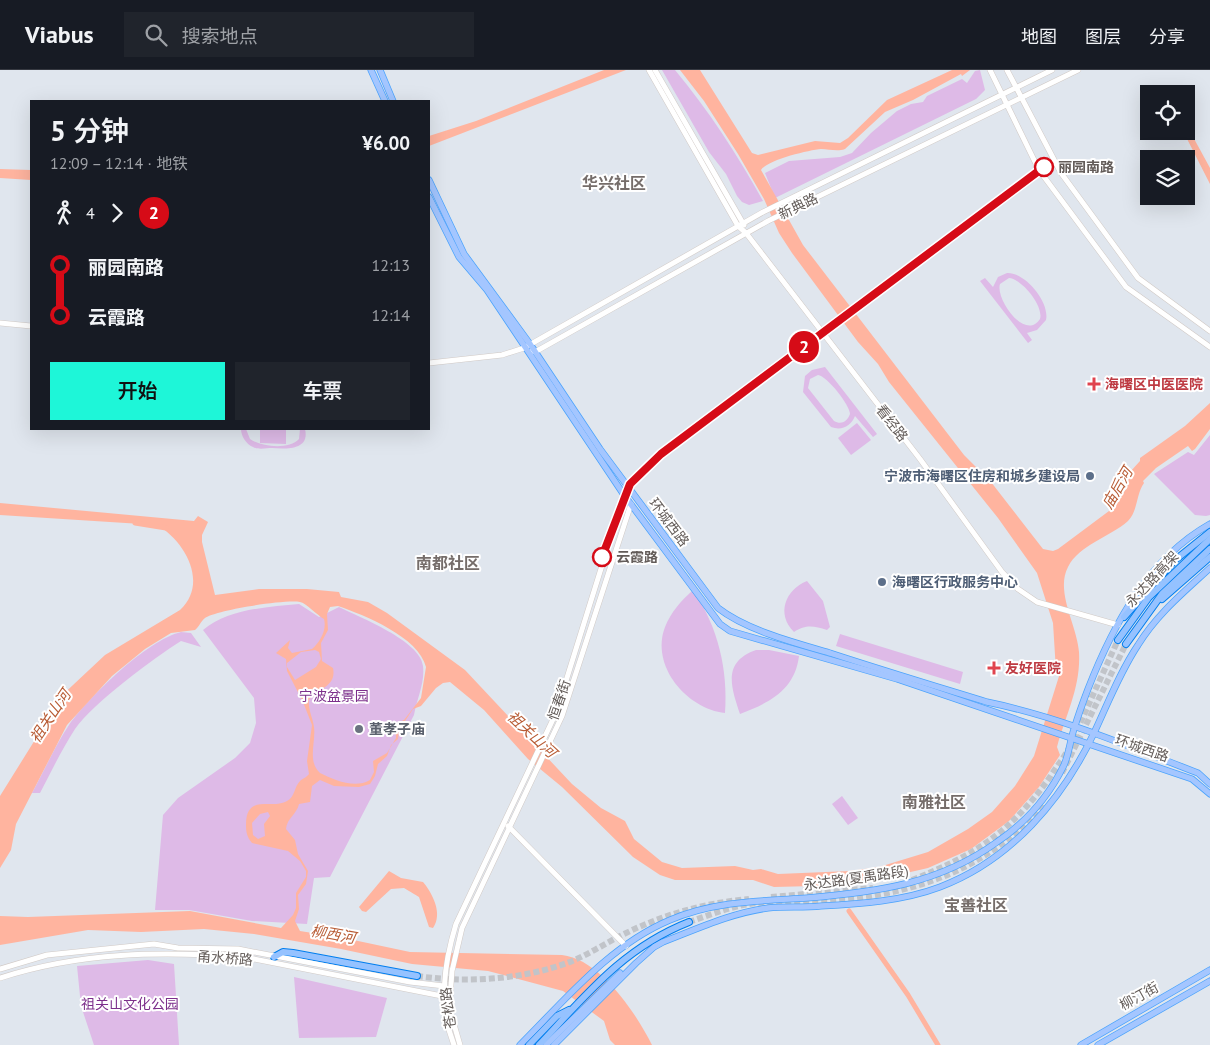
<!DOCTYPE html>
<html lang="zh">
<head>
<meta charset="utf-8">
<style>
	body { margin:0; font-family:"PT Sans","Noto Sans SC",sans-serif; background:#20242c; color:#f1f3f6; height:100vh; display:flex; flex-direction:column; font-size:19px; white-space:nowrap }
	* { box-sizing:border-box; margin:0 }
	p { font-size:16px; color:#9ea1a6 }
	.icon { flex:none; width:28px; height:28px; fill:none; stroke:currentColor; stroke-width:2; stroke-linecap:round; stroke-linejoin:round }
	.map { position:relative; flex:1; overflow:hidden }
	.drawer { position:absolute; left:30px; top:30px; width:400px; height:330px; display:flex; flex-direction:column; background:#171b24; border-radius:0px; box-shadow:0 5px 20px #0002 }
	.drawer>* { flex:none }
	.badge { padding:0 10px; border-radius:16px; font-size:18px; line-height:32px }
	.fabs { position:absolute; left:1140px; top:15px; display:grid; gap:10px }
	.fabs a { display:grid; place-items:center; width:55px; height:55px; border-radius:0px; background:#171b24; box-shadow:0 5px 20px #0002; font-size:25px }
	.map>.badge { position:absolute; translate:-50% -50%; box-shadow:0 0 0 2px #fff }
	.legs { display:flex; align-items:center; gap:8px; height:55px; padding:0 20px; font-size:16px }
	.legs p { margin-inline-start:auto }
	.head { display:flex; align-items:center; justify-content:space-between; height:85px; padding:0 20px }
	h1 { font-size:28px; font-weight:600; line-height:38px }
	.action { display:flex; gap:10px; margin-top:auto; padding:10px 20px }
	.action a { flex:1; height:58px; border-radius:0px; background:#1ef6d8; color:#111; font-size:20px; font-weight:600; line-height:58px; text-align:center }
	.action a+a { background:#20242c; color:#f1f3f6 }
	ul { padding:0 20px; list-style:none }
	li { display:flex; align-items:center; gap:18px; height:50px; font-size:19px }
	li i { display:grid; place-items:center; width:8px; height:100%; margin:0 6px; background:currentColor }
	li i::after { content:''; width:12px; height:12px; margin:-6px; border:4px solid; border-radius:50%; background:#171b24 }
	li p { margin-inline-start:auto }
	li:first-child i { background:linear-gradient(#0000 50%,currentColor 0) }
	li:last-child i { background:linear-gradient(currentColor 50%,#0000 0) }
	header { display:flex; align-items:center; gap:30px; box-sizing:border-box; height:70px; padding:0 25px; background:#171b24; border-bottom:1px solid #363941 }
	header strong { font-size:24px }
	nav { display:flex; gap:28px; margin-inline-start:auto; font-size:18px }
	.search { width:350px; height:45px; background:#20242c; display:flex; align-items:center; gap:12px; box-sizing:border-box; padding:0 18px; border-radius:0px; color:#9ea1a6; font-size:19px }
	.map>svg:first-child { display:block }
	.green { fill:#debae7; fill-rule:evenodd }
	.water { fill:#ffb49f; fill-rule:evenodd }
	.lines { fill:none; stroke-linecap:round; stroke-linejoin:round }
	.canal { stroke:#ffb49f; stroke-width:5 }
	.trunk-tunnel { stroke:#c1c4c9; stroke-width:6; stroke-dasharray:6 3; stroke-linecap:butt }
	.secondary-casing { stroke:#d1cac6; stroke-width:6 }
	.primary-casing { stroke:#4ba3fc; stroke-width:7 }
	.trunk-casing { stroke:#007eee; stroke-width:8 }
	.secondary { stroke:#fff; stroke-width:5 }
	.primary { stroke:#a4c6ff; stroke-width:5.5 }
	.trunk { stroke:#95c2ff; stroke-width:6 }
	.line-1-casing { stroke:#fff; stroke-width:11 }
	.line-1 { stroke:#d60b17; stroke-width:8 }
	.stop-1-dot { fill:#fff; stroke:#d60b17; stroke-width:2.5 }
	.health-dot { fill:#e0444e; stroke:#fff; stroke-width:2 }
	.service-dot { fill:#5c6f8a; stroke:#fff; stroke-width:2 }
	.worship-dot { fill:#6b7280; stroke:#fff; stroke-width:2 }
	.labels { text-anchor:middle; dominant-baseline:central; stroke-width:4; stroke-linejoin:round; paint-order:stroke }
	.stop-label { font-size:14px; font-weight:bold; fill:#635c59; stroke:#fff; text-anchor:start }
	.street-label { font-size:14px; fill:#635c59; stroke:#fff }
	.health-label { font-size:14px; font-weight:bold; fill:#be3a42; stroke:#fff; text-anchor:start }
	.service-label { font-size:14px; font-weight:bold; fill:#4e5e75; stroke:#fff; text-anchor:end }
	.park-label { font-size:14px; fill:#7c2f8b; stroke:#fff }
	.worship-label { font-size:14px; font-weight:bold; fill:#5b616d; stroke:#fff; text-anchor:start }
	.water-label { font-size:15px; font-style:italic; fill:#b85c35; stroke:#fff }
	.quarter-label { font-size:16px; font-weight:bold; fill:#756d6a; stroke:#fff }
</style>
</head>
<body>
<header>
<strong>Viabus</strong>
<div class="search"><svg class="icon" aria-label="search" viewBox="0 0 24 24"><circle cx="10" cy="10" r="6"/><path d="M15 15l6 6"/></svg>搜索地点</div>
<nav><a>地图</a><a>图层</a><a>分享</a></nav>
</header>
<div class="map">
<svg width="1210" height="975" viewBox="0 0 1210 975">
	<rect width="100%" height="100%" fill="#e0e6ee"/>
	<g class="green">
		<path d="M662,0H675C709,41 737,84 763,131L749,135L742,132L737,126L726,104L709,82Z"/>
		<path d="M980,0L985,20L976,29L775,128L765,103L789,91L840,87L852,83L871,63L897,41L911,34L923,32L927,26L962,9L967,13L975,1Z"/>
		<path d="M1007,203C1025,202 1050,232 1046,250L1037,260L1027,263L1032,270L1028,273L980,211L985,208L993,217L998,207ZM1009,208C1022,209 1044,236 1040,249C1025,272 995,228 1000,214Z"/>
		<path d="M825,297L877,364L873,367L855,346C851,356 842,361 831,357L803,322L805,306L812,300ZM818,305C827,306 850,335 850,344C847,352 841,355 834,351L808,318L810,309Z"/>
		<path d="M857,353L871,370L851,385L838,368Z"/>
		<path d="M241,359H246L250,369C261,377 289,380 299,369L300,359H305C310,380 287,379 272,378C267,378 258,380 253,377C246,374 241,366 241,359Z"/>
		<path d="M260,359H286V374L260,373Z"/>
		<path d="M1210,365V445L1206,446L1195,445L1154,404L1188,382L1194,385Z"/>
		<path d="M807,511L823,531L830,557L827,560C814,556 806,554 794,562C776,544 785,520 807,511Z"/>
		<path d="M693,520C718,557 728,599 725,643C687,639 650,596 665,557C671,542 681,531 693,520Z"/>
		<path d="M299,534L319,547L339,537C359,547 421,571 423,596C425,613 417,628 414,645L330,807L314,808L307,854L252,851L189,840H155L163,745L178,728L235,688L250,673L256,653L254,628L203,560C228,539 267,537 299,534Z"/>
		<path d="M181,562L191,563L201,577L181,571C154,588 93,633 75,659C62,679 51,702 40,723H32C44,701 55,676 69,655C89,627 147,570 181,562Z"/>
		<path d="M840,564L963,602L960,614L836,576Z"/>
		<path d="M756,580H769L799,586C795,620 769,633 740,644C731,617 722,592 756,580Z"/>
		<path d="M842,726L858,748L848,755L832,734Z"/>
		<path d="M148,890L174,894L179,975H94L81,936L77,896Z"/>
		<path d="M294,907L387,928L376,967L299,968Z"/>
	</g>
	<g class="water">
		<path d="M604,0H626L429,76V66L476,51Z"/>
		<path d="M680,0H700L752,83L758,85L815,71L840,73L848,68L887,30L952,0H970L962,6L961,4L913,30L885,42L845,79C837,82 829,79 821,79C809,80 767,90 761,100L803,175L964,385L991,412L1043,479L1053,481L1058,479L1109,441L1127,418L1130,402L1140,391V388L1185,356L1210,333V359L1195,379L1192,381L1188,376L1156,398L1143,411L1144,413C1136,424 1138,441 1128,451C1110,467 1079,475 1068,497C1055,522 1077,555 1079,582C1081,617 1066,644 1057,677L1060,685L1039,717L1009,751L971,779L928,798L854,815L774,817L753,810H675L660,805L633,787L562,717L528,689L484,640L450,612L443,613L436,618L421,636L413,639L399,660L398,669L391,675L387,686L378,694L375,706L370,714L359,717L334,716L320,710L312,716L310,732L299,734C297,744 287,748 286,759L295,770L298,784L308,801L306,814L298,825L299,839L295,851L300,861L344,868L410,882L562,885C600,889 636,943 652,975H615L610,970L604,951L563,921L488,901L412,894L341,879L254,864L204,859L141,862L88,860L0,875V846L28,847L190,841L281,858L293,845L296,838V823L306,807V801L300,791L288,781L252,773C247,767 246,762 246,755C246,723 271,740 287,731C295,727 294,717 300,711C303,708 306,708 309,704L307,691L312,655L303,632L287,601L286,589L276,583L290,570L288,578L292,583L312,579C320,572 327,560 324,549C317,545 306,533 300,532C286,529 216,540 205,548C201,551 199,557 195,560L171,563L145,579L112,606L67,655L16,754L11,780L0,798V726L43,657L57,630L105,585L180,540C209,513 185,471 157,455L0,445V433L194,451L198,446L208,452L202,465V472L215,525L259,519H307L339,522L341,527L368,532L387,543L465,600L572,714L601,738L625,751L634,769L662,792L682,798L735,796L753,800L761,799L778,804L850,801L879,797L928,782L968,759L992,742L1015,716L1034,686L1060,603L1056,601L1053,553L1037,503L998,448L889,312L878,294L858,272L792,183L779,163L764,129L738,84L704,31ZM338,536C364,545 419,567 426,597L421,628L404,650L395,654L396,668L387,683L373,691L374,702L370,710C355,719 334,710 320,703C307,691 316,672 314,657C313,648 308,640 309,630C317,618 337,617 333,598L322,591L321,573L328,560L327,544L330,537ZM315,580L319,582L321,589L316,597L295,610L287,597V593L301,582ZM268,742L270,746L264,754L265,766L258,769L253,765L252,753L260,744Z"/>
		<path d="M1186,54L1210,98V114L1183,61H1186Z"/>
		<path d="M0,99L31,100V110L0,108Z"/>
		<path d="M389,801L401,808L423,812C433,824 443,844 433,858L429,857L419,827L404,818L391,819L366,842L362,841L359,837Z"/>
	</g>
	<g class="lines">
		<g class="canal">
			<path d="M135,453L166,458"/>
			<path d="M849,841L908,925L938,975"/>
		</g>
		<g class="trunk-tunnel">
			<path d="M1073,669L1118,570"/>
			<path d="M1062,703L1126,574"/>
			<path d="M912,810C975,785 1010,763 1050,707C1056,697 1064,688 1069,678"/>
			<path d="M771,827L873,818"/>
			<path d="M689,852C706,846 725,839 743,835C773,830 804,832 834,830C913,825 994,798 1043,732"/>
			<path d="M417,906C466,913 520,910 567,893C586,886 604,874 622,865C662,845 703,833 749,829"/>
		</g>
		<g class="secondary-casing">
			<g id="secondary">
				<path d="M649,0L738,156L746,163L920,389L1002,502L1018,519L1037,532L1118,555"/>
				<path d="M655,0L744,155"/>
				<path d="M990,0L1039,100L1126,217L1210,277"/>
				<path d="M1007,0L1061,103L1138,208L1210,261"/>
				<path d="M0,253L31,256"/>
				<path d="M532,281L535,282L768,151L1078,0"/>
				<path d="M429,293L502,285L524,278L763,142L1052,0"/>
				<path d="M508,756L626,876"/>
				<path d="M0,899L47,885L154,874L178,878L238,879L410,912L444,916"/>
				<path d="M0,908C81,882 160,881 244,887L447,927"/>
				<path d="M454,975C438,935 444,894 456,854L556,643L624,425"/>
				<path d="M460,975L451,944L450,928L452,901L462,858L562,646L631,434"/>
			</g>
		</g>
		<g class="primary-casing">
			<g id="primary">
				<path d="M371,0L385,31"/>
				<path d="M380,0L393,31"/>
				<path d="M429,110L464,184L530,274L600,379L718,538C746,560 795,573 830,583C882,600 935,616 987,632C1060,647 1128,676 1198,703L1210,714"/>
				<path d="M429,127L459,187L487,220L624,425L720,554L730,561L897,609L1192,709L1210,724"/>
				<path d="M520,975C565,930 610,875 670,850C714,831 761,831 807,828C877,822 939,814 997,772C1025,753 1049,726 1064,695C1069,684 1070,671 1074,659C1078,646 1083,632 1088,619C1113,555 1148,489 1210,454"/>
				<path d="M546,975L620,903"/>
				<path d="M554,975L636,893L654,877L663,872C697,859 731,843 768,838C785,836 803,838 821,836C860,834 903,831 940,817C1011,790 1062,730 1094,663C1108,633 1120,602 1138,575C1157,544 1184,522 1210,498"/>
				<path d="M1081,975L1210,900"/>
				<path d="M1098,975L1210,911"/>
			</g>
		</g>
		<g class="trunk-casing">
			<g id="trunk">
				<path d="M1162,529L1210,487"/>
				<path d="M1124,547L1174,491L1210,462"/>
				<path d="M1118,570L1149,527L1210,469"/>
				<path d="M1126,574L1162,524L1210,479"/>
				<path d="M274,887L283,882L293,883L417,906"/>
				<path d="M529,975L557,946L569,940"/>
				<path d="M539,975C586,925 623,878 689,852"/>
			</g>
		</g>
		<use href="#secondary" class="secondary"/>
		<use href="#primary" class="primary"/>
		<use href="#trunk" class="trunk"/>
	</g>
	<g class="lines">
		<g class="line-1-casing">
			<path id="line-1" d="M602,487L630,414L661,384L1044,97"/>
		</g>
		<use href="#line-1" class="line-1"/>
	</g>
	<g class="stop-1-dot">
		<circle cx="1044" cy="97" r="9"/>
		<circle cx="602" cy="487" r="9"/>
	</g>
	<g class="health-dot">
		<path d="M1091.5 306.5h5v5h5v5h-5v5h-5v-5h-5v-5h5z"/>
		<path d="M991.5 590.5h5v5h5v5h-5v5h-5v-5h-5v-5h5z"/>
	</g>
	<g class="service-dot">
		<circle cx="1090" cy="406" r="5"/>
		<circle cx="882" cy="512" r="5"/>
	</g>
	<circle class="worship-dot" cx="359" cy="659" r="5"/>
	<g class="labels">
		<g class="stop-label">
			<text x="1058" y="97">丽园南路</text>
			<text x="616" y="487">云霞路</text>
		</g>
		<g class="street-label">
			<text transform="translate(798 136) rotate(-26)">新典路</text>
			<text transform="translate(892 353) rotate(52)">看经路</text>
			<text transform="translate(669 452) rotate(53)">环城西路</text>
			<text transform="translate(1152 509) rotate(-47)">永达路高架</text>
			<text transform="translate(559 630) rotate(-71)">恒春街</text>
			<text transform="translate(1142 678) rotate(19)">环城西路</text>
			<text transform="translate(856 808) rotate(-8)">永达路(夏禹路段)</text>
			<text transform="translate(225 888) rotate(4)">甬水桥路</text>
			<text transform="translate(1139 926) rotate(-29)">柳汀街</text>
			<text transform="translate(448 938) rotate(-97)">苍松路</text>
		</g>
		<g class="health-label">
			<text x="1105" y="314">海曙区中医医院</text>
			<text x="1005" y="598">友好医院</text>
		</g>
		<g class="service-label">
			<text x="1080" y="406">宁波市海曙区住房和城乡建设局</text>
			<text x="892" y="512" text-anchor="start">海曙区行政服务中心</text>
		</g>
		<g class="park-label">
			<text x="334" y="626">宁波盆景园</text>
			<text x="130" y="934">祖关山文化公园</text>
		</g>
		<g class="worship-label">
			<text x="369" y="659">董孝子庙</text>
		</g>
		<g class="water-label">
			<text transform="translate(1117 418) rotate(-60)">庙后河</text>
			<text transform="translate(50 646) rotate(-56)">祖关山河</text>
			<text transform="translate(532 664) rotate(43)">祖关山河</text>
			<text transform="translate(333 864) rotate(10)">柳西河</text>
		</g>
		<g class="quarter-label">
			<text x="614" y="113">华兴社区</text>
			<text x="448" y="493">南都社区</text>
			<text x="934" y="732">南雅社区</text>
			<text x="976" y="835">宝善社区</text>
		</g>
	</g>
</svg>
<div class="fabs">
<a><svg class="icon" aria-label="locate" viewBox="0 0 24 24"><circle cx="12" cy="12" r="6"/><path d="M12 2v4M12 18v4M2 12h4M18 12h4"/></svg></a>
<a><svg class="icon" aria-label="layers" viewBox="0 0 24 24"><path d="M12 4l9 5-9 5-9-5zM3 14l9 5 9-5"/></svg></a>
</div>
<b class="badge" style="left:804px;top:277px;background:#d60b17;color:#fff">2</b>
<section class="drawer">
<div class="head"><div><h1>5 分钟</h1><p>12:09 – 12:14 · 地铁</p></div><b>¥6.00</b></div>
<div class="legs"><svg class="icon" aria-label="walk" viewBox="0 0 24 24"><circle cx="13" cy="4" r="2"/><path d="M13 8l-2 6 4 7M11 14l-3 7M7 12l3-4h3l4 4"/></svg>4<svg class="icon" aria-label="forward" viewBox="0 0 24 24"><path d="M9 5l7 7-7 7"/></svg><b class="badge" style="background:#d60b17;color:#fff">2</b></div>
<ul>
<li><i style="color:#d60b17"></i><b>丽园南路</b><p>12:13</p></li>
<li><i style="color:#d60b17"></i><b>云霞路</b><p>12:14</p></li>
</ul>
<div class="action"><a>开始</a><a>车票</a></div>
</section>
</div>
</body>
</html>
